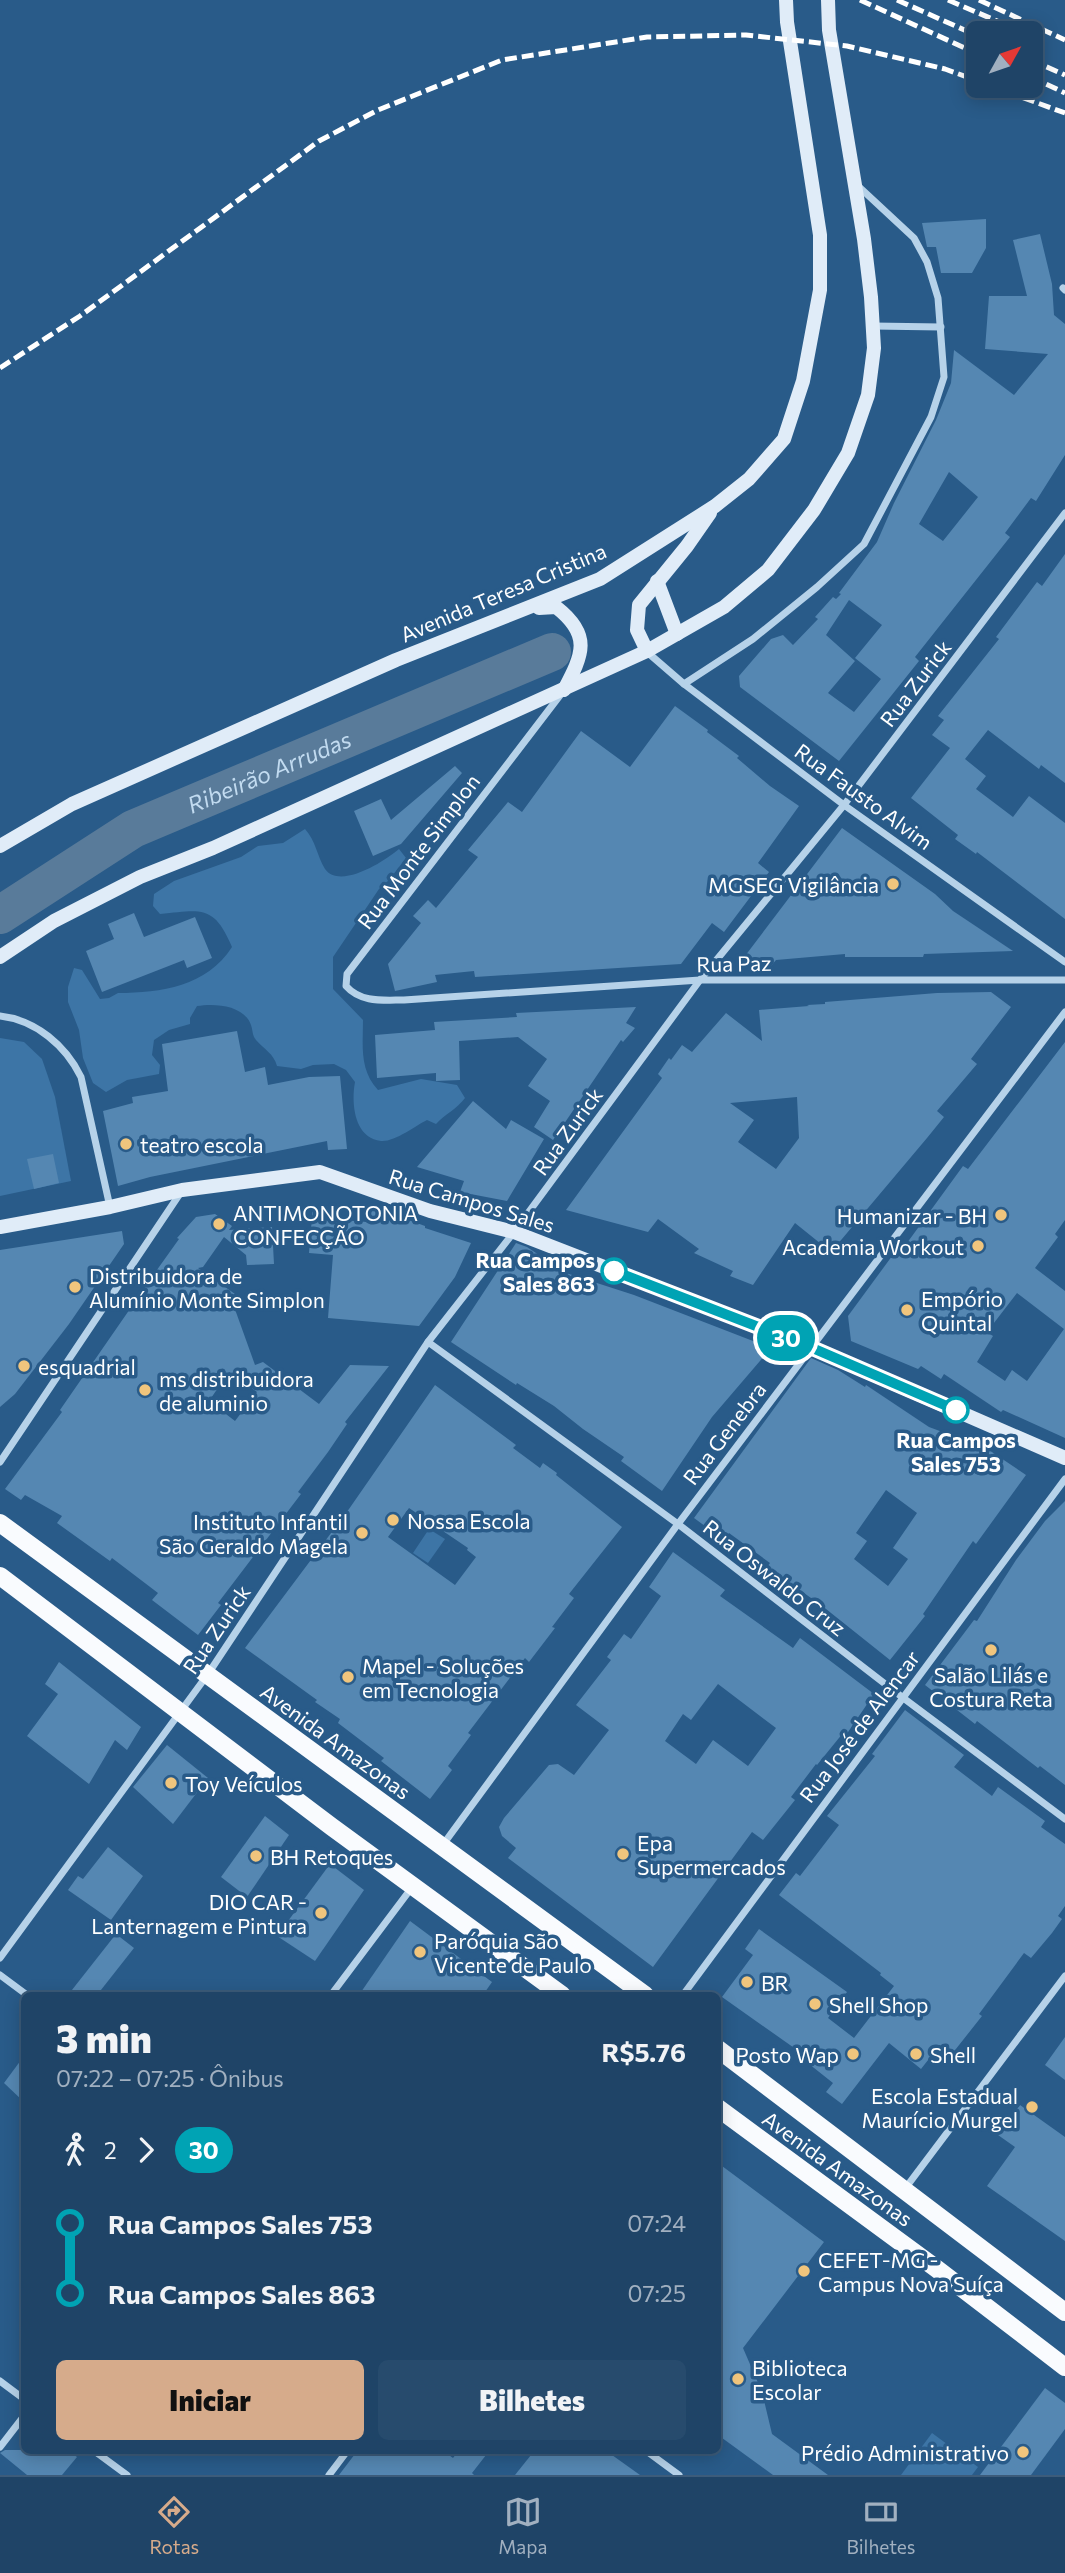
<!DOCTYPE html>
<html lang="pt">
<head>
<meta charset="utf-8">
<style>
	body { margin:0; font-family:Commissioner,sans-serif; background:#274b6d; color:#f1f3f6; height:100vh; display:flex; flex-direction:column; font-size:26px; white-space:nowrap }
	* { box-sizing:border-box; margin:0 }
	p { font-size:23px; color:#a1b0c0 }
	.icon { flex:none; width:38px; height:38px; fill:none; stroke:currentColor; stroke-width:2; stroke-linecap:round; stroke-linejoin:round }
	.map { position:relative; flex:1; overflow:hidden }
	.details { position:absolute; left:21px; top:1992px; width:700px; height:462px; display:flex; flex-direction:column; background:#1f4467; border-radius:10px; box-shadow:0 4px 18px #0003,0 0 0 2px #3c5c7b }
	.details>* { flex:none }
	.badge { padding:0 14px; border-radius:23px; font-size:24px; line-height:46px }
	.needle { width:46px; rotate:50deg }
	.fabs { position:absolute; left:966px; top:21px; display:grid; gap:14px }
	.fabs a { display:grid; place-items:center; width:77px; height:77px; border-radius:10px; background:#1f4467; box-shadow:0 4px 18px #0003,0 0 0 2px #3c5c7b; font-size:35px }
	.map>.badge { position:absolute; translate:-50% -50%; box-shadow:0 0 0 4px #fff }
	.legs { display:flex; align-items:center; gap:10px; height:77px; padding:0 35px; font-size:23px }
	.legs p { margin-inline-start:auto }
	.overview { display:flex; align-items:center; justify-content:space-between; height:119px; padding:0 35px }
	h1 { font-size:38px; font-weight:800; line-height:52px }
	.primary-button { display:flex; gap:14px; margin-top:auto; padding:14px 35px }
	.primary-button a { flex:1; height:80px; border-radius:10px; background:#d6ab8b; color:#111; font-size:28px; font-weight:800; line-height:80px; text-align:center }
	.primary-button a+a { background:#274b6d; color:#f1f3f6 }
	ul { padding:0 35px; list-style:none }
	li { display:flex; align-items:center; gap:24px; height:70px; font-size:26px }
	li i { display:grid; place-items:center; width:10px; height:100%; margin:0 9px; background:currentColor }
	li i::after { content:''; width:18px; height:18px; margin:-9px; border:5px solid; border-radius:50%; background:#1f4467 }
	li p { margin-inline-start:auto }
	li:first-child i { background:linear-gradient(#0000 50%,currentColor 0) }
	li:last-child i { background:linear-gradient(currentColor 50%,#0000 0) }
	.tab-bar { display:flex; justify-content:space-around; align-items:center; height:98px; border-top:2px solid #3c5c7b; background:#1f4467; font-size:19px; color:#a1b0c0 }
	.tab-bar a { display:grid; justify-items:center; gap:4px }
	.tab-bar .selected { color:#d6ab8b }
	.map>svg:first-child { display:block }
	.green { fill:#3d75a6 }
	.lines { fill:none; stroke-linecap:round; stroke-linejoin:round }
	.river { stroke:#597b9a; stroke-width:38 }
	.building { fill:#5587b2; fill-rule:evenodd }
	.street { stroke:#b6d2e9; stroke-width:7 }
	.secondary { stroke:#e0ecf8; stroke-width:14 }
	.primary { stroke:#f9fbfe; stroke-width:18 }
	.rail { stroke:#fff; stroke-width:5; stroke-dasharray:12 5; stroke-linecap:butt }
	.line-1-casing { stroke:#fff; stroke-width:16 }
	.line-1 { stroke:#00a3b4; stroke-width:10 }
	.poi-dot { fill:#f0c57d; stroke:#295b89; stroke-width:2.5 }
	.stop-1-dot { fill:#fff; stroke:#00a3b4; stroke-width:3.5 }
	.labels { text-anchor:middle; dominant-baseline:central; stroke-width:7; stroke-linejoin:round; paint-order:stroke }
	.street-label { font-size:21px; fill:#fff; stroke:#295b89 }
	.poi-label { font-size:21px; fill:#fff; stroke:#295b89; text-anchor:start }
	.stop-label { font-size:21px; font-weight:bold; fill:#fff; stroke:#295b89; text-anchor:end }
	.water-label { font-size:23px; font-style:italic; fill:#c2dbf0; stroke:#295b89 }
</style>
</head>
<body>
<div class="map">
<svg width="1065" height="2475" viewBox="0 0 1065 2475">
	<rect width="100%" height="100%" fill="#295b89"/>
	<g class="green">
		<path d="M305,829C316,841 317,856 325,869C340,890 385,861 399,849L406,858L389,880L379,889L333,957V989L363,1020C363,1045 359,1070 378,1090L421,1079L457,1085L465,1098C457,1109 445,1114 436,1124L427,1120C415,1126 395,1142 381,1141C354,1138 351,1103 355,1082L346,1070L334,1064L313,1065L301,1069L277,1066C274,1054 264,1049 256,1040C252,1035 253,1031 251,1025C244,1005 215,1003 197,1006L190,1018V1024L169,1030L154,1040L152,1055L160,1065L159,1074L127,1080L106,1092L93,1083L83,1058L79,1030L68,1002V987L74,968L82,970L100,999L109,998L118,993C161,993 207,986 232,947C214,904 201,910 160,914L153,906L154,894L174,881L241,857L258,846L283,843Z"/>
		<path d="M0,1038L24,1042L42,1059L55,1097L71,1181L0,1196Z"/>
		<path d="M429,1529L445,1539L428,1563L413,1553Z"/>
		<path d="M932,2433L978,2467L972,2475H901Z"/>
	</g>
	<g class="lines">
		<path class="river" id="s1" d="M0,915L133,829L552,652"/>
	</g>
	<g class="building">
		<path d="M986,219V248L972,273H941L936,247H927L922,223Z"/>
		<path d="M1040,234L1052,284L1054,315L1065,324V455L1036,501L1031,498L1005,533L1010,537L915,657L919,661L839,761L740,687L739,676L771,639L783,635L793,645L818,619L815,617L833,597L836,599L841,594L839,593L877,542L894,503L936,420L951,383L954,350L1014,395L1048,354L985,349L989,296H1027L1013,240ZM949,472L978,497L943,541L919,524ZM849,600L882,625L855,658L881,679L854,712L828,693L855,661L826,635Z"/>
		<path d="M1065,554V783L1041,765L1039,769L988,730L965,759L986,776L976,789L1013,817L1029,796L1065,823V919L977,852L976,854L955,839L958,835L911,798L950,748L932,735L944,720L938,716L999,639L996,637L1037,582L1042,586Z"/>
		<path d="M675,706L708,730L707,732L739,756L737,758L770,786L799,806L758,863L769,872L724,932L712,923L681,964L475,977L474,971L435,975L437,982L395,991L388,964L421,923L413,916L428,900L436,908L478,857L468,850L508,802L522,812L581,731L630,767Z"/>
		<path d="M455,766L462,773L401,844L373,856L354,811L381,799L391,820Z"/>
		<path d="M842,828L935,894L953,911L1013,951L924,954L923,957H845V954L776,960L766,972L745,956Z"/>
		<path d="M134,913L144,937L195,917L212,958L187,968L184,960L102,992L86,951L114,939L108,924Z"/>
		<path d="M991,992L1011,1007L971,1059L977,1064L937,1111L944,1117L927,1138L831,1252L795,1223L753,1285L730,1276L733,1271L694,1253L699,1249L658,1219L648,1232L566,1210L662,1078L658,1074L669,1058L671,1060L682,1045L692,1052L726,1013L762,1041L759,1010L809,1006L807,1005L825,1004V1002L937,993ZM797,1097L799,1138L776,1169L738,1142L754,1120L730,1103Z"/>
		<path d="M636,1007L626,1023L635,1028L623,1042L621,1040L553,1140L534,1127L550,1101L528,1086L547,1059L518,1037L459,1041L460,1080L436,1081V1073L377,1078L375,1035L435,1030L434,1022L517,1017L516,1013Z"/>
		<path d="M237,1031L245,1072L265,1067L268,1085L309,1077L340,1076L347,1149L328,1150L327,1141L150,1177L118,1186L103,1111L133,1103L132,1097L168,1091L162,1044Z"/>
		<path d="M1065,1042V1220L1055,1234L1058,1237L1035,1268L1065,1291V1438L1003,1410L1001,1412L944,1374L941,1379L921,1366L918,1369L851,1341L848,1316L895,1252L899,1254L963,1166L968,1169ZM1017,1293L1064,1329L1027,1381L1012,1370L1005,1381L977,1362L993,1336L987,1332Z"/>
		<path d="M473,1101L506,1129L511,1120L544,1139L507,1201L460,1192L464,1181L417,1167Z"/>
		<path d="M53,1154L59,1183L34,1189L27,1159Z"/>
		<path d="M313,1205L330,1207L329,1219L367,1222L368,1208L379,1209L425,1226V1228L471,1243L455,1277L419,1326L328,1318L333,1255L309,1253Z"/>
		<path d="M215,1214L232,1226L229,1230L272,1227L274,1264L247,1265L246,1255L224,1237L203,1267L198,1268L235,1294L232,1301L255,1365L263,1362L319,1404L350,1365L389,1366L345,1422L347,1424L328,1452L298,1492L301,1494L218,1603L221,1605L198,1635L152,1600L158,1593L112,1558L110,1561L57,1523L62,1516L25,1495L21,1500L5,1489L62,1412L60,1410L159,1267L179,1239L177,1238L196,1217ZM229,1372L257,1392L235,1421L209,1401Z"/>
		<path d="M122,1231L124,1244L69,1324L15,1394L0,1407V1250Z"/>
		<path d="M516,1243L527,1247L566,1273L634,1295L771,1348L712,1417L662,1491L621,1461L624,1457L583,1429L554,1406L517,1383L516,1385L451,1342Z"/>
		<path d="M811,1358L838,1370L865,1387L866,1385L929,1427L972,1443L974,1440L1026,1475L976,1544L973,1541L923,1614L925,1616L890,1660L821,1605L767,1567L770,1563L729,1533L724,1540L694,1518ZM886,1490L917,1513L893,1548L908,1559L888,1586L854,1559L867,1541L856,1533Z"/>
		<path d="M435,1385L516,1445L513,1448L540,1468L543,1463L557,1473L556,1475L622,1527L569,1594L574,1598L552,1627L555,1628L529,1662L525,1658L468,1733L471,1735L448,1766L452,1770L430,1799L381,1761L384,1758L338,1723L340,1719L315,1702L317,1700L245,1648L349,1509ZM409,1508L468,1548L467,1550L476,1557L455,1585L388,1537Z"/>
		<path d="M1065,1501V1785L1040,1766L1038,1768L977,1721L975,1724L925,1685L974,1620L977,1621L1016,1560L1045,1521Z"/>
		<path d="M673,1552L725,1590L720,1596L793,1648L800,1638L874,1694L846,1735L843,1733L817,1765L816,1764L791,1797L795,1800L763,1840L752,1832L653,1967L508,1858L516,1848L502,1836L499,1827L504,1818L549,1765L558,1764L574,1775L609,1730L576,1705L611,1660L607,1657L624,1634L631,1639L661,1596L649,1587ZM718,1684L776,1728L748,1766L713,1740L696,1764L665,1741L683,1714L691,1720Z"/>
		<path d="M59,1662L141,1727L127,1750L115,1740L89,1784L27,1736L58,1694L45,1684Z"/>
		<path d="M905,1710L964,1755L954,1767L992,1796L998,1787L1045,1821L1041,1827L1065,1844V1906L1058,1916L1062,1919L1052,1933L1031,1958L1024,1953L979,2014L982,2016L948,2059L936,2050L921,2069L889,2043L842,2104L826,2092L833,2083L804,2060L807,2057L722,1997L753,1955L745,1949L759,1929L847,1992L828,2018L854,2038L894,1986L880,1975L881,1973L779,1895L796,1873L800,1876L839,1825L827,1816L875,1756L872,1754Z"/>
		<path d="M167,1745L208,1778L173,1824L133,1787Z"/>
		<path d="M265,1816L289,1835L247,1897L221,1877Z"/>
		<path d="M108,1847L143,1876L111,1920L68,1890L78,1876L83,1879Z"/>
		<path d="M330,1864L364,1890L315,1961L277,1936Z"/>
		<path d="M410,1921L492,1982L483,1995H359Z"/>
		<path d="M116,1934L134,1948L97,1995H68Z"/>
		<path d="M1065,2037V2080L1045,2065Z"/>
		<path d="M24,2056V2102L4,2083Z"/>
		<path d="M1020,2105L1065,2137V2241L987,2186L1015,2147L998,2135Z"/>
		<path d="M718,2163L824,2242L743,2348L762,2392L772,2434L828,2475H773L718,2435Z"/>
		<path d="M1045,2388L1065,2403V2429L1031,2475H980Z"/>
		<path d="M5,2450H67L77,2457L62,2475H27L0,2453Z"/>
		<path d="M358,2450H442L453,2458L459,2450H490L472,2473L474,2475H339Z"/>
		<path d="M535,2450H605L640,2475H515Z"/>
	</g>
	<g class="lines">
		<g class="street">
			<path d="M1063,288L1065,290"/>
			<path d="M873,326L941,327"/>
			<path d="M647,652L684,684L844,805L1065,962"/>
			<path d="M684,684L753,639L817,587L864,544L931,417L944,377L938,298L927,262L914,238L857,185"/>
			<path d="M561,694L347,974L346,986C361,1003 383,1000 404,1000L700,980H1065"/>
			<path d="M0,1016C36,1020 66,1046 81,1077L110,1207"/>
			<path d="M428,1342L678,1524L902,1697L1065,1819"/>
			<path d="M0,1462L181,1192"/>
			<path d="M442,1846L678,1524L1065,1012"/>
			<path d="M0,1958L208,1674L428,1342L514,1232L700,980L844,805L1065,513"/>
			<path d="M0,1975L27,1995"/>
			<path d="M331,1995L413,1886"/>
			<path d="M683,1995L1065,1479"/>
			<path d="M904,2190L1065,1976"/>
			<path d="M0,2381L24,2399"/>
			<path d="M0,2447L24,2416"/>
			<path d="M93,2450L127,2475"/>
			<path d="M645,2450L679,2475"/>
			<path d="M329,2475L348,2450"/>
		</g>
		<g class="secondary">
			<path d="M657,581L677,634"/>
			<path d="M539,608L556,607C592,635 583,654 564,690"/>
			<path d="M647,651L637,630L639,605L687,546L710,513"/>
			<path d="M0,846L72,804L396,660L600,579L715,506L749,479L784,439L803,381L820,290V235L787,22L786,0"/>
			<path d="M0,957L54,921L140,877L213,848L647,651L724,607L768,570L814,510L848,453L868,395L874,348L871,297L864,239L829,30L828,0"/>
			<path d="M0,1227L110,1207L182,1190L320,1172L430,1211L514,1232L810,1347L1065,1458"/>
		</g>
		<g class="primary">
			<path d="M0,1523L645,1995"/>
			<path d="M0,1576L332,1827L562,1995"/>
			<path d="M718,2049L1065,2312"/>
			<path d="M718,2108L937,2269L1065,2367"/>
		</g>
		<g class="rail">
			<path d="M860,0L978,54"/>
			<path d="M897,0L978,36"/>
			<path d="M948,0L1025,33"/>
			<path d="M979,0L1065,40"/>
			<path d="M1031,60L1065,75"/>
			<path d="M1031,77L1065,93"/>
			<path d="M991,86L1065,113"/>
			<path d="M0,368L80,316L319,141L378,110L502,60L647,37L746,35L847,46L945,69L978,81"/>
		</g>
	</g>
	<g class="lines">
		<g class="line-1-casing">
			<path id="line-1" d="M614,1271L810,1347L956,1410"/>
		</g>
		<use href="#line-1" class="line-1"/>
	</g>
	<g class="poi-dot">
		<circle cx="893" cy="884" r="7"/>
		<circle cx="126" cy="1144" r="7"/>
		<circle cx="1001" cy="1215" r="7"/>
		<circle cx="219" cy="1224" r="7"/>
		<circle cx="978" cy="1246" r="7"/>
		<circle cx="75" cy="1287" r="7"/>
		<circle cx="907" cy="1310" r="7"/>
		<circle cx="24" cy="1366" r="7"/>
		<circle cx="145" cy="1390" r="7"/>
		<circle cx="393" cy="1520" r="7"/>
		<circle cx="362" cy="1533" r="7"/>
		<circle cx="991" cy="1650" r="7"/>
		<circle cx="348" cy="1677" r="7"/>
		<circle cx="171" cy="1783" r="7"/>
		<circle cx="623" cy="1854" r="7"/>
		<circle cx="256" cy="1856" r="7"/>
		<circle cx="321" cy="1913" r="7"/>
		<circle cx="420" cy="1952" r="7"/>
		<circle cx="747" cy="1982" r="7"/>
		<circle cx="815" cy="2004" r="7"/>
		<circle cx="853" cy="2054" r="7"/>
		<circle cx="916" cy="2054" r="7"/>
		<circle cx="1032" cy="2107" r="7"/>
		<circle cx="804" cy="2271" r="7"/>
		<circle cx="738" cy="2379" r="7"/>
		<circle cx="1023" cy="2452" r="7"/>
	</g>
	<g class="stop-1-dot">
		<circle cx="614" cy="1271" r="12"/>
		<circle cx="956" cy="1410" r="12"/>
	</g>
	<g class="labels">
		<g class="street-label">
			<text transform="translate(503 592) rotate(-23)">Avenida Teresa Cristina</text>
			<text transform="translate(915 683) rotate(-53)">Rua Zurick</text>
			<text transform="translate(864 796) rotate(36)">Rua Fausto Alvim</text>
			<text transform="translate(418 851) rotate(-53)">Rua Monte Simplon</text>
			<text transform="translate(734 963) rotate(-1)">Rua Paz</text>
			<text transform="translate(567 1131) rotate(-54)">Rua Zurick</text>
			<text transform="translate(472 1200) rotate(17)">Rua Campos Sales</text>
			<text transform="translate(724 1433) rotate(-53)">Rua Genebra</text>
			<text transform="translate(775 1577) rotate(38)">Rua Oswaldo Cruz</text>
			<text transform="translate(216 1629) rotate(-56)">Rua Zurick</text>
			<text transform="translate(859 1726) rotate(-53)">Rua José de Alencar</text>
			<text transform="translate(336 1741) rotate(36)">Avenida Amazonas</text>
			<text transform="translate(838 2168) rotate(36)">Avenida Amazonas</text>
		</g>
		<g class="poi-label">
			<text x="879" y="884" text-anchor="end">MGSEG Vigilância</text>
			<text x="140" y="1144">teatro escola</text>
			<text x="233" y="1212">ANTIMONOTONIA<tspan x="233" dy="24">CONFECÇÃO</tspan></text>
			<text x="987" y="1215" text-anchor="end">Humanizar - BH</text>
			<text x="964" y="1246" text-anchor="end">Academia Workout</text>
			<text x="89" y="1275">Distribuidora de<tspan x="89" dy="24">Alumínio Monte Simplon</tspan></text>
			<text x="921" y="1298">Empório<tspan x="921" dy="24">Quintal</tspan></text>
			<text x="38" y="1366">esquadrial</text>
			<text x="159" y="1378">ms distribuidora<tspan x="159" dy="24">de aluminio</tspan></text>
			<text x="407" y="1520">Nossa Escola</text>
			<text x="348" y="1521" text-anchor="end">Instituto Infantil<tspan x="348" dy="24">São Geraldo Magela</tspan></text>
			<text x="362" y="1665">Mapel - Soluções<tspan x="362" dy="24">em Tecnologia</tspan></text>
			<text x="991" y="1674" text-anchor="middle">Salão Lilás e<tspan x="991" dy="24">Costura Reta</tspan></text>
			<text x="185" y="1783">Toy Veículos</text>
			<text x="637" y="1842">Epa<tspan x="637" dy="24">Supermercados</tspan></text>
			<text x="270" y="1856">BH Retoques</text>
			<text x="307" y="1901" text-anchor="end">DIO CAR -<tspan x="307" dy="24">Lanternagem e Pintura</tspan></text>
			<text x="434" y="1940">Paróquia São<tspan x="434" dy="24">Vicente de Paulo</tspan></text>
			<text x="761" y="1982">BR</text>
			<text x="829" y="2004">Shell Shop</text>
			<text x="839" y="2054" text-anchor="end">Posto Wap</text>
			<text x="930" y="2054">Shell</text>
			<text x="1018" y="2095" text-anchor="end">Escola Estadual<tspan x="1018" dy="24">Maurício Murgel</tspan></text>
			<text x="818" y="2259">CEFET-MG -<tspan x="818" dy="24">Campus Nova Suíça</tspan></text>
			<text x="752" y="2367">Biblioteca<tspan x="752" dy="24">Escolar</tspan></text>
			<text x="1009" y="2452" text-anchor="end">Prédio Administrativo</text>
		</g>
		<g class="stop-label">
			<text x="595" y="1259">Rua Campos<tspan x="595" dy="24">Sales 863</tspan></text>
			<text x="956" y="1439" text-anchor="middle">Rua Campos<tspan x="956" dy="24">Sales 753</tspan></text>
		</g>
		<g class="water-label">
			<text stroke="none"><textPath href="#s1" startOffset="306">Ribeirão Arrudas</textPath></text>
		</g>
	</g>
</svg>
<div class="fabs">
<a><svg class="needle" viewBox="-14 -14 28 28"><path d="M0-13l5 13h-10z" fill="#e53935"/><path d="M0 13l5-13h-10z" fill="#a1b0c0"/></svg></a>
</div>
<b class="badge" style="left:786px;top:1338px;background:#00a3b4;color:#fff">30</b>
<section class="details">
<div class="overview"><div><h1>3 min</h1><p>07:22 – 07:25 · Ônibus</p></div><b>R$5.76</b></div>
<div class="legs"><svg class="icon" aria-label="walk" viewBox="0 0 24 24"><circle cx="13" cy="4" r="2"/><path d="M13 8l-2 6 4 7M11 14l-3 7M7 12l3-4h3l4 4"/></svg>2<svg class="icon" aria-label="forward" viewBox="0 0 24 24"><path d="M9 5l7 7-7 7"/></svg><b class="badge" style="background:#00a3b4;color:#fff">30</b></div>
<ul>
<li><i style="color:#00a3b4"></i><b>Rua Campos Sales 753</b><p>07:24</p></li>
<li><i style="color:#00a3b4"></i><b>Rua Campos Sales 863</b><p>07:25</p></li>
</ul>
<div class="primary-button"><a>Iniciar</a><a>Bilhetes</a></div>
</section>
</div>
<nav class="tab-bar">
<a class="selected"><svg class="icon" aria-label="directions" viewBox="0 0 24 24"><path d="M12 3l9 9-9 9-9-9zM9 14v-3h6M13 9l2 2-2 2"/></svg>Rotas</a>
<a><svg class="icon" aria-label="map" viewBox="0 0 24 24"><path d="M3 6l6-2 6 2 6-2v14l-6 2-6-2-6 2zM9 4v14M15 6v14"/></svg>Mapa</a>
<a><svg class="icon" aria-label="tickets" viewBox="0 0 24 24"><path d="M3 7h18v10H3zM15 7v10"/></svg>Bilhetes</a>
</nav>
</body>
</html>
